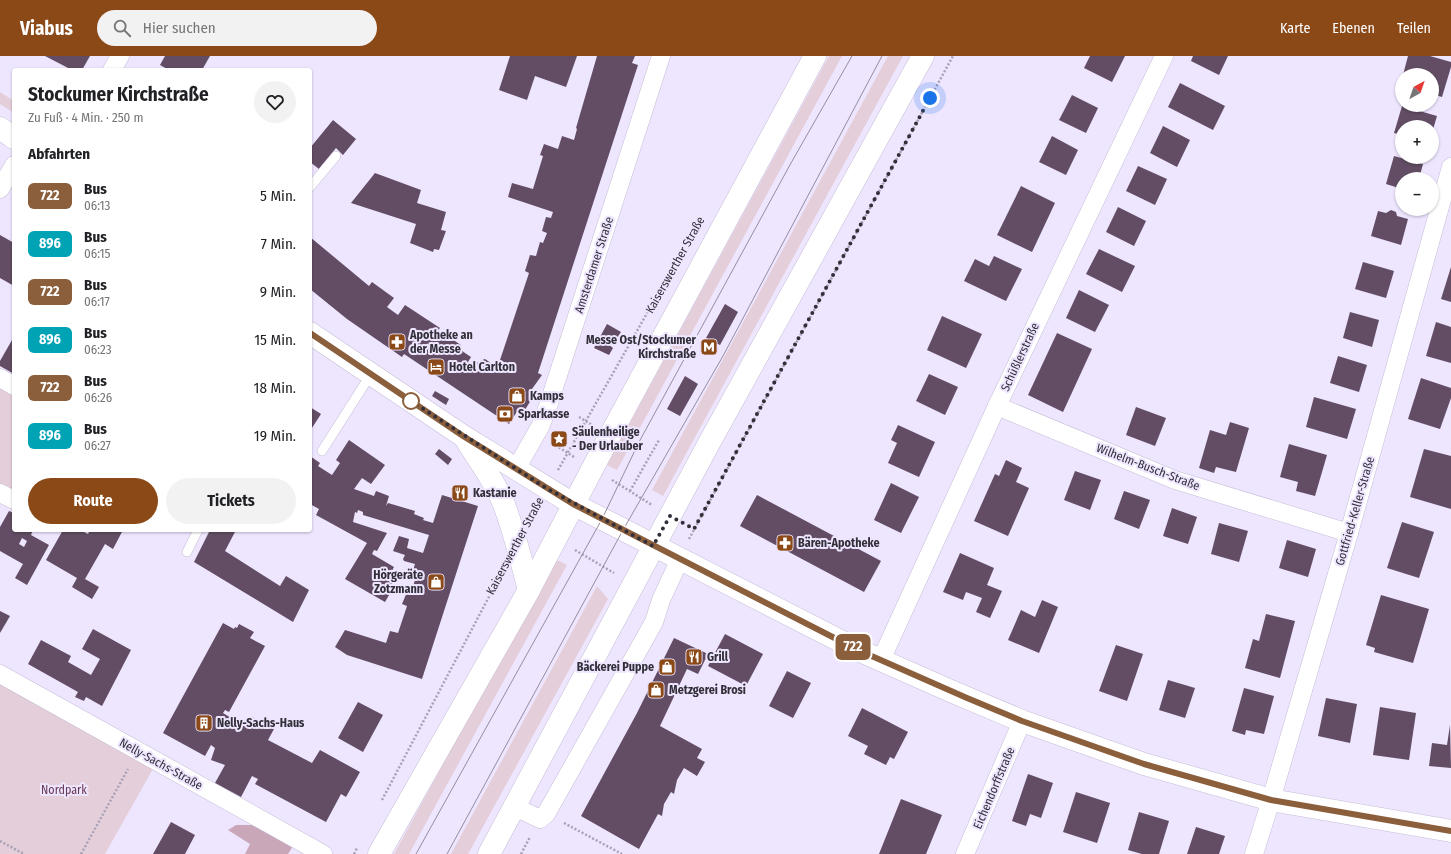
<!DOCTYPE html>
<html lang="de">
<head>
<meta charset="utf-8">
<style>
	body { margin:0; font-family:"Fira Sans Condensed",sans-serif; background:#f2f2f2; color:#202124; height:100vh; display:flex; flex-direction:column; font-size:15px; white-space:nowrap }
	* { box-sizing:border-box; margin:0 }
	p { font-size:13px; color:#757577 }
	.icon { flex:none; width:22px; height:22px; fill:none; stroke:currentColor; stroke-width:2; stroke-linecap:round; stroke-linejoin:round }
	.map { position:relative; flex:1; overflow:hidden }
	.details { position:absolute; left:12px; top:12px; width:300px; height:464px; display:flex; flex-direction:column; background:#fff; border-radius:4px; box-shadow:0 1px 3px #0004 }
	.details>* { flex:none }
	.badge { padding:0 8px; border-radius:6px; font-size:14px; line-height:26px }
	.needle { width:26px; rotate:40deg }
	.controls { position:absolute; left:1395px; top:12px; display:grid; gap:8px }
	.controls a { display:grid; place-items:center; width:44px; height:44px; border-radius:50%; background:#fff; box-shadow:0 1px 3px #0004; font-size:20px }
	.you { position:absolute; width:20px; height:20px; margin:-10px; border:3px solid #fff; border-radius:50%; background:#1a73e8; box-shadow:0 0 0 6px #1a73e833 }
	.map>.badge { position:absolute; translate:-50% -50%; box-shadow:0 0 0 2px #fff }
	h2 { padding:0 16px; font-size:15px; line-height:36px }
	.round { display:grid; place-items:center; flex:none; width:42px; height:42px; border-radius:21px; background:#f2f2f2 }
	.headline { display:flex; align-items:center; justify-content:space-between; height:68px; padding:0 16px }
	h1 { font-size:19px; font-weight:700; line-height:30px }
	.primary-button { display:flex; gap:8px; margin-top:auto; padding:8px 16px }
	.primary-button a { flex:1; height:46px; border-radius:24px; background:#8b4917; color:#fff; font-size:16px; font-weight:700; line-height:46px; text-align:center }
	.primary-button a+a { background:#f2f2f2; color:#202124 }
	ul { padding:0; list-style:none }
	li { display:flex; align-items:center; gap:12px; height:48px; padding:0 16px }
	li div { flex:1 }
	li b { display:block; font-size:15px }
	li em { font-style:normal }
	li .badge { min-width:44px; font-weight:700; text-align:center }
	header { display:flex; align-items:center; gap:24px; box-sizing:border-box; height:56px; padding:0 20px; background:#8b4917; color:#fff }
	header strong { font-size:19px }
	nav { display:flex; gap:22px; margin-inline-start:auto; font-size:14px }
	.search { width:280px; height:36px; background:#f2f2f2; display:flex; align-items:center; gap:10px; box-sizing:border-box; padding:0 14px; border-radius:22px; color:#757577; font-size:15px }
	.map>svg:first-child { display:block }
	.green { fill:#e4ced9 }
	.forest { fill:#c9a7b8 }
	.building { fill:#624d64; fill-rule:evenodd }
	.lines { fill:none; stroke-linecap:round; stroke-linejoin:round }
	.service-casing { stroke:#c6bdd6; stroke-width:10 }
	.minor-casing { stroke:#c6bdd6; stroke-width:19 }
	.tertiary-casing { stroke:#c6bdd6; stroke-width:23 }
	.path { stroke:#a8a1b5; stroke-width:2.5; stroke-dasharray:2 2; stroke-linecap:butt }
	.service { stroke:#fff; stroke-width:9 }
	.minor { stroke:#fff; stroke-width:18 }
	.tertiary { stroke:#fff; stroke-width:22 }
	.tram { stroke:#948d9f; stroke-width:1 }
	.line-casing { stroke:#fff; stroke-width:9 }
	.line { stroke:#8b5e3c; stroke-width:6 }
	.walk { stroke:#332f39; stroke-width:4; stroke-dasharray:0 7.2 }
	.stop-dot { fill:#fff; stroke:#8b5e3c; stroke-width:2 }
	.labels { text-anchor:middle; dominant-baseline:central; stroke-width:4; stroke-linejoin:round; paint-order:stroke }
	.street-label { font-size:12px; fill:#332f39; stroke:#eee5ff }
	.poi-label { font-size:12px; font-weight:bold; fill:#332f39; stroke:#eee5ff; text-anchor:start }
	.park-label { font-size:12px; fill:#683953; stroke:#eee5ff }
</style>
</head>
<body>
<header>
<strong>Viabus</strong>
<div class="search"><svg class="icon" aria-label="search" viewBox="0 0 24 24"><circle cx="10" cy="10" r="6"/><path d="M15 15l6 6"/></svg>Hier suchen</div>
<nav><a>Karte</a><a>Ebenen</a><a>Teilen</a></nav>
</header>
<div class="map">
<svg width="1451" height="798" viewBox="0 0 1451 798">
	<rect width="100%" height="100%" fill="#eee5ff"/>
	<g class="green">
		<path d="M829,0H842L617,414L607,409Z"/>
		<path d="M888,0H903L663,440L652,434Z"/>
		<path d="M0,36L14,45V57L0,48Z"/>
		<path d="M0,328L14,336V439L0,431Z"/>
		<path d="M555,503L567,509L409,798H394Z"/>
		<path d="M597,530L608,543L468,798H451Z"/>
		<path d="M0,625L154,711L105,798H0Z"/>
	</g>
	<path class="forest" d="M236,769H252L293,790L288,798H245L250,788L228,774Z"/>
	<g class="building">
		<path d="M45,0H90L82,14H72Z"/>
		<path d="M165,0H210L202,14H169L160,9Z"/>
		<path d="M510,0H577L566,31L535,20L527,44L499,34Z"/>
		<path d="M597,0H635L632,7L638,9L538,317L542,319L532,333L536,336L523,357L518,354L509,368L404,298L402,301L347,263L310,233V181L369,230L372,226L394,242L387,251L398,259L405,249L440,272L438,274L461,289L459,293L471,301L468,306L473,310L476,306L479,307L480,305L485,303L501,314L506,307L500,304L529,217L525,215L530,199L536,200L540,186L543,187L547,177L542,175L546,161L551,162L553,156L508,141L512,127L533,133L543,100L540,99L544,88L558,93L562,80L574,84L577,73L576,72Z"/>
		<path d="M1090,0H1125L1112,26L1084,12Z"/>
		<path d="M1193,0H1228L1219,19L1191,5Z"/>
		<path d="M1408,0H1430L1451,6V11L1442,41L1432,38V19H1403Z"/>
		<path d="M1180,27L1225,50L1213,74L1168,51Z"/>
		<path d="M1072,39L1098,52L1086,77L1059,64Z"/>
		<path d="M1402,50L1437,60L1432,77V71H1402V79L1394,77Z"/>
		<path d="M333,64L356,83L343,99L336,92L319,113L310,106V92Z"/>
		<path d="M1163,70L1190,84L1177,111L1150,97Z"/>
		<path d="M1052,80L1078,94L1066,119L1039,106Z"/>
		<path d="M1394,100L1423,108L1419,123H1402V133L1386,128Z"/>
		<path d="M1138,110L1167,123L1155,149L1126,135Z"/>
		<path d="M375,117L421,134L417,147L446,156L441,174L446,175L439,194L434,193L433,196L410,187L416,168L351,147Z"/>
		<path d="M1021,130L1055,147L1032,196L997,179Z"/>
		<path d="M1118,151L1146,165L1134,190L1106,176Z"/>
		<path d="M1391,154L1396,156L1397,160L1408,163L1401,189L1371,180L1378,155L1386,157Z"/>
		<path d="M0,179L14,187V230L0,222Z"/>
		<path d="M1099,193L1135,210L1122,236L1086,218Z"/>
		<path d="M994,200L1022,213L1006,245L964,225L975,203L989,210Z"/>
		<path d="M1363,206L1394,215L1386,242L1355,233Z"/>
		<path d="M1451,211V246L1441,243Z"/>
		<path d="M1079,234L1109,249L1095,276L1066,262Z"/>
		<path d="M725,248L738,256L720,289L706,282Z"/>
		<path d="M1350,256L1379,264L1372,291L1343,282Z"/>
		<path d="M942,260L982,278L966,312L927,294Z"/>
		<path d="M1436,266L1451,271V307L1426,300Z"/>
		<path d="M607,268L621,276L617,282L613,280L611,282L608,288L613,292L609,299L594,292Z"/>
		<path d="M1057,277L1092,293L1063,356L1028,339Z"/>
		<path d="M12,284L14,286V318L0,310V305Z"/>
		<path d="M1338,300L1367,309L1359,336L1330,327Z"/>
		<path d="M929,318L958,331L945,359L916,345Z"/>
		<path d="M685,320L698,328L680,360L667,353Z"/>
		<path d="M1421,322L1451,332V342L1440,373L1408,363Z"/>
		<path d="M435,335L449,343L446,349L432,340Z"/>
		<path d="M1314,341L1356,353L1347,383L1306,371Z"/>
		<path d="M310,351L321,358L310,375Z"/>
		<path d="M1136,351L1166,362L1155,390L1126,379Z"/>
		<path d="M1230,366L1249,372L1236,416L1216,411L1214,417L1199,412L1210,374L1226,379Z"/>
		<path d="M898,369L935,386L919,421L888,407L897,387L891,384Z"/>
		<path d="M349,384L385,409L371,428L362,422L354,433L374,440L376,435L389,440L386,450L388,447L415,455L414,458L424,462L423,464L433,467L442,439L478,450L422,623L347,599L335,591L345,574L386,587L390,575L398,577L407,550L402,548L407,536L411,537L415,524L411,521L415,508L404,505L403,503L405,499L393,495L399,480L409,483L407,492L423,497L429,479L363,459V456L358,454L357,457L355,456L353,466L387,477L377,495L374,494L372,498L394,511L387,524L395,529L385,546L345,523L367,487L316,459L319,453L310,448V400L320,407L318,410L332,419L340,407L336,404Z"/>
		<path d="M1289,388L1327,399L1315,440L1296,435L1298,426L1280,421Z"/>
		<path d="M439,393L452,403L448,409L435,398Z"/>
		<path d="M1424,393L1451,400V453L1410,441Z"/>
		<path d="M1006,404L1022,412L1016,426L1029,432L1008,480L974,465L995,418L999,420Z"/>
		<path d="M1075,415L1101,424L1090,454L1064,444Z"/>
		<path d="M891,427L919,441L901,477L874,464Z"/>
		<path d="M1124,435L1150,444L1139,473L1114,463Z"/>
		<path d="M757,439L881,505L864,536L740,470Z"/>
		<path d="M1172,452L1197,461L1188,488L1163,480Z"/>
		<path d="M9,455L14,457V474H33L31,479L49,489L27,529L15,522L23,508L0,495V471ZM22,482L27,485L24,491L19,488Z"/>
		<path d="M1402,466L1434,476L1419,522L1387,512Z"/>
		<path d="M1219,467L1248,475L1239,506L1211,498Z"/>
		<path d="M63,474H80L88,478L90,474H123L113,493L105,488L85,523L99,531L92,543L72,531L77,522L46,504Z"/>
		<path d="M210,474H236L225,495L280,530L286,520L309,534L293,566L194,506Z"/>
		<path d="M1287,484L1316,493L1308,521L1279,512Z"/>
		<path d="M960,497L994,512L987,529L1002,535L990,562L976,556L982,542L966,536L963,544L943,536Z"/>
		<path d="M1381,539L1429,553L1413,607L1374,596L1375,592L1366,589Z"/>
		<path d="M1042,544L1058,551L1039,597L1008,584L1021,554L1035,561Z"/>
		<path d="M0,555L10,560L0,577Z"/>
		<path d="M1266,558L1295,565L1280,622L1245,612L1253,583L1259,585Z"/>
		<path d="M223,567L234,573L235,571L237,572L239,568L254,576L250,582L265,590L229,656L225,654L223,657L246,671L252,661L274,673L268,684L312,707L320,694L360,716L346,741L341,738L326,766L255,728L258,723L252,720L241,741L215,727L225,709L211,704L215,692L211,689L205,700L163,677Z"/>
		<path d="M93,573L131,594L102,650L86,641L84,645L75,641L78,636L28,608L41,584L71,600L68,606L91,619L100,603L82,593Z"/>
		<path d="M725,578L763,598L746,630L708,610Z"/>
		<path d="M674,582L708,598L698,618L687,613L660,670L702,693L697,702L705,706L697,720L684,712L677,724L674,738L671,736L664,748L662,760L658,758L639,793L581,760L637,657Z"/>
		<path d="M1116,589L1143,598L1127,645L1099,635Z"/>
		<path d="M787,615L811,627L793,662L769,650Z"/>
		<path d="M1168,624L1195,632L1185,662L1159,654Z"/>
		<path d="M1244,632L1274,640L1264,678L1246,674L1245,679L1232,675Z"/>
		<path d="M1326,642L1357,648L1350,687L1318,680Z"/>
		<path d="M358,646L383,659L363,696L338,682Z"/>
		<path d="M1380,651L1416,657L1409,704L1373,699Z"/>
		<path d="M862,652L908,676L894,703L890,701L886,709L864,698L868,690L848,680Z"/>
		<path d="M1450,669L1451,712L1429,710L1432,687L1447,689Z"/>
		<path d="M1028,718L1053,727L1041,762L1030,758L1026,770L1012,765Z"/>
		<path d="M1076,736L1110,747L1097,787L1063,776Z"/>
		<path d="M901,743L942,759L926,798H879Z"/>
		<path d="M1139,756L1169,765L1159,798H1142L1128,794Z"/>
		<path d="M171,766L195,779L185,798H153Z"/>
		<path d="M1196,771L1225,780L1219,798H1187Z"/>
	</g>
	<g class="lines">
		<g class="service-casing">
			<g id="service">
				<path d="M310,131L336,100"/>
				<path d="M322,395L371,318"/>
				<path d="M187,496L198,474"/>
			</g>
		</g>
		<g class="minor-casing">
			<g id="minor">
				<path d="M112,14L120,0"/>
				<path d="M0,133L14,109"/>
				<path d="M0,322L14,330"/>
				<path d="M997,350L1175,424L1349,477"/>
				<path d="M516,413L541,369L549,347L661,0"/>
				<path d="M0,437L14,444"/>
				<path d="M881,604L997,350L1164,0"/>
				<path d="M0,618L323,798"/>
				<path d="M515,751L540,763L546,758L654,566L661,544L680,503"/>
				<path d="M965,798L1022,665"/>
				<path d="M1254,798L1271,744L1349,477L1451,111"/>
			</g>
		</g>
		<g class="tertiary-casing">
			<g id="tertiary">
				<path d="M0,72L14,82"/>
				<path d="M310,277L463,380L573,448L858,594L953,636L1022,665L1144,708L1271,744L1451,775"/>
				<path d="M467,385C479,405 494,424 503,446C514,474 521,504 529,534"/>
				<path d="M379,798L529,534L599,400L815,0"/>
				<path d="M489,798L708,389L923,0"/>
			</g>
		</g>
		<g class="path">
			<path d="M579,361L592,369"/>
			<path d="M552,387L574,401"/>
			<path d="M558,414L679,201"/>
			<path d="M612,424L652,449"/>
			<path d="M630,435L659,384"/>
			<path d="M689,483L953,0"/>
			<path d="M575,494L614,517"/>
			<path d="M382,744L502,516"/>
			<path d="M564,767L622,798"/>
			<path d="M0,785L24,798"/>
			<path d="M81,798L128,713"/>
			<path d="M354,798L357,792"/>
			<path d="M521,798L530,781"/>
		</g>
		<use href="#service" class="service"/>
		<use href="#minor" class="minor"/>
		<use href="#tertiary" class="tertiary"/>
		<g class="tram">
			<path d="M416,798L602,463L639,386L791,107L852,0"/>
			<path d="M447,798L623,474L723,300L882,0"/>
		</g>
	</g>
	<g class="lines">
		<g class="line-casing">
			<path id="line" d="M310,277L463,380L573,448L858,594L967,642L1022,665L1144,708L1271,744L1451,775"/>
		</g>
		<use href="#line" class="line"/>
		<path class="walk" d="M411,345L546,432L653,490L670,460L694,473L930,42"/>
	</g>
	<defs>
		<g id="pharmacy-square" transform="scale(0.9)"><rect x="-9" y="-9" width="18" height="18" rx="4" fill="#8b4917" stroke="#eee5ff"/><path d="M-2-6h4v4h4v4h-4v4h-4v-4h-4v-4h4Z" fill="#fff"/></g>
		<g id="metro-square" transform="scale(0.9)"><rect x="-9" y="-9" width="18" height="18" rx="4" fill="#8b4917" stroke="#eee5ff"/><path d="M-5.5 5V-5H-3L0 0L3-5H5.5V5H3V-.5L0 4L-3-.5V5Z" fill="#fff"/></g>
		<g id="hotel-square" transform="scale(0.9)"><rect x="-9" y="-9" width="18" height="18" rx="4" fill="#8b4917" stroke="#eee5ff"/><path d="M-6-4.5h1.5V1H6V5H4.5V3h-9V5H-6ZM-4 0a1.8 1.8 0 1 1 3.6 0ZM.5 0V-2.5h3Q6-2.5 6 0Z" fill="#fff"/></g>
		<g id="shop-square" transform="scale(0.9)"><rect x="-9" y="-9" width="18" height="18" rx="4" fill="#8b4917" stroke="#eee5ff"/><path d="M-5-2.5h2.3a2.7 3.5 0 0 1 5.4 0H5L5.5 6h-11ZM-1.5-2.5h3a1.5 2.3 0 0 0-3 0Z" fill="#fff"/></g>
		<g id="bank-square" transform="scale(0.9)"><rect x="-9" y="-9" width="18" height="18" rx="4" fill="#8b4917" stroke="#eee5ff"/><path d="M-6-4H6V4H-6ZM0-2.3a2.3 2.3 0 1 0 0 4.6a2.3 2.3 0 1 0 0-4.6Z" fill="#fff"/></g>
		<g id="sight-square" transform="scale(0.9)"><rect x="-9" y="-9" width="18" height="18" rx="4" fill="#8b4917" stroke="#eee5ff"/><path d="M0-6L1.8-2.2L6-1.7L2.9 1.2L3.7 5.4L0 3.3L-3.7 5.4L-2.9 1.2L-6-1.7L-1.8-2.2Z" fill="#fff"/></g>
		<g id="restaurant-square" transform="scale(0.9)"><rect x="-9" y="-9" width="18" height="18" rx="4" fill="#8b4917" stroke="#eee5ff"/><path d="M-5-6h1v4h1v-4h1v4h1v-4h1v5L-1.5 .5V6h-2V.5L-5-1ZM5-6V6H3V1.5H1.5Q1.5-4 5-6Z" fill="#fff"/></g>
		<g id="building-square" transform="scale(0.9)"><rect x="-9" y="-9" width="18" height="18" rx="4" fill="#8b4917" stroke="#eee5ff"/><path d="M-4-6H4V6H1V3H-1V6H-4ZM-2.5-4.3h1.7v1.8h-1.7ZM.8-4.3h1.7v1.8H.8ZM-2.5-1h1.7V.8h-1.7ZM.8-1h1.7V.8H.8Z" fill="#fff"/></g>
	</defs>
	<g fill-rule="evenodd">
		<use href="#pharmacy-square" x="397" y="286"/>
		<use href="#metro-square" x="709" y="291"/>
		<use href="#hotel-square" x="436" y="311"/>
		<use href="#shop-square" x="517" y="340"/>
		<use href="#bank-square" x="505" y="358"/>
		<use href="#sight-square" x="559" y="383"/>
		<use href="#restaurant-square" x="460" y="437"/>
		<use href="#pharmacy-square" x="785" y="487"/>
		<use href="#shop-square" x="436" y="526"/>
		<use href="#restaurant-square" x="694" y="601"/>
		<use href="#shop-square" x="667" y="611"/>
		<use href="#shop-square" x="656" y="634"/>
		<use href="#building-square" x="204" y="667"/>
	</g>
	<circle class="stop-dot" cx="411" cy="345" r="8"/>
	<g class="labels">
		<g class="street-label">
			<text transform="translate(594 209) rotate(-72)">Amsterdamer Straße</text>
			<text transform="translate(675 209) rotate(-61)">Kaiserswerther Straße</text>
			<text transform="translate(1020 301) rotate(-65)">Schüßlerstraße</text>
			<text transform="translate(1148 411) rotate(21)">Wilhelm-Busch-Straße</text>
			<text transform="translate(1355 455) rotate(-74)">Gottfried-Keller-Straße</text>
			<text transform="translate(515 490) rotate(-62)">Kaiserswerther Straße</text>
			<text transform="translate(161 708) rotate(29)">Nelly-Sachs-Straße</text>
			<text transform="translate(994 732) rotate(-67)">Eichendorffstraße</text>
		</g>
		<g class="poi-label">
			<text x="410" y="279">Apotheke an<tspan x="410" dy="14">der Messe</tspan></text>
			<text x="696" y="284" text-anchor="end">Messe Ost/Stockumer<tspan x="696" dy="14">Kirchstraße</tspan></text>
			<text x="449" y="311">Hotel Carlton</text>
			<text x="530" y="340">Kamps</text>
			<text x="518" y="358">Sparkasse</text>
			<text x="572" y="376">Säulenheilige<tspan x="572" dy="14">- Der Urlauber</tspan></text>
			<text x="473" y="437">Kastanie</text>
			<text x="798" y="487">Bären-Apotheke</text>
			<text x="423" y="519" text-anchor="end">Hörgeräte<tspan x="423" dy="14">Zotzmann</tspan></text>
			<text x="707" y="601">Grill</text>
			<text x="654" y="611" text-anchor="end">Bäckerei Puppe</text>
			<text x="669" y="634">Metzgerei Brosi</text>
			<text x="217" y="667">Nelly-Sachs-Haus</text>
		</g>
		<g class="park-label">
			<text x="64" y="734">Nordpark</text>
		</g>
	</g>
</svg>
<div class="controls">
<a><svg class="needle" viewBox="-14 -14 28 28"><path d="M0-13l5 13h-10z" fill="#e53935"/><path d="M0 13l5-13h-10z" fill="#757577"/></svg></a>
<a>+</a>
<a>−</a>
</div>
<div class="you" style="left:930px;top:42px"></div>
<b class="badge" style="left:853px;top:591px;background:#8b5e3c;color:#fff">722</b>
<section class="details">
<div class="headline"><div><h1>Stockumer Kirchstraße</h1><p>Zu Fuß · 4 Min. · 250 m</p></div><a class="round"><svg class="icon" aria-label="heart" viewBox="0 0 24 24"><path d="M12 20l-8-8c-3-5 5-10 8-4 3-6 11-1 8 4z"/></svg></a></div>
<h2>Abfahrten</h2>
<ul>
<li><span class="badge" style="background:#8b5e3c;color:#fff">722</span><div><b>Bus</b><p>06:13</p></div><em>5 Min.</em></li>
<li><span class="badge" style="background:#00a3b4;color:#fff">896</span><div><b>Bus</b><p>06:15</p></div><em>7 Min.</em></li>
<li><span class="badge" style="background:#8b5e3c;color:#fff">722</span><div><b>Bus</b><p>06:17</p></div><em>9 Min.</em></li>
<li><span class="badge" style="background:#00a3b4;color:#fff">896</span><div><b>Bus</b><p>06:23</p></div><em>15 Min.</em></li>
<li><span class="badge" style="background:#8b5e3c;color:#fff">722</span><div><b>Bus</b><p>06:26</p></div><em>18 Min.</em></li>
<li><span class="badge" style="background:#00a3b4;color:#fff">896</span><div><b>Bus</b><p>06:27</p></div><em>19 Min.</em></li>
</ul>
<div class="primary-button"><a>Route</a><a>Tickets</a></div>
</section>
</div>
</body>
</html>
